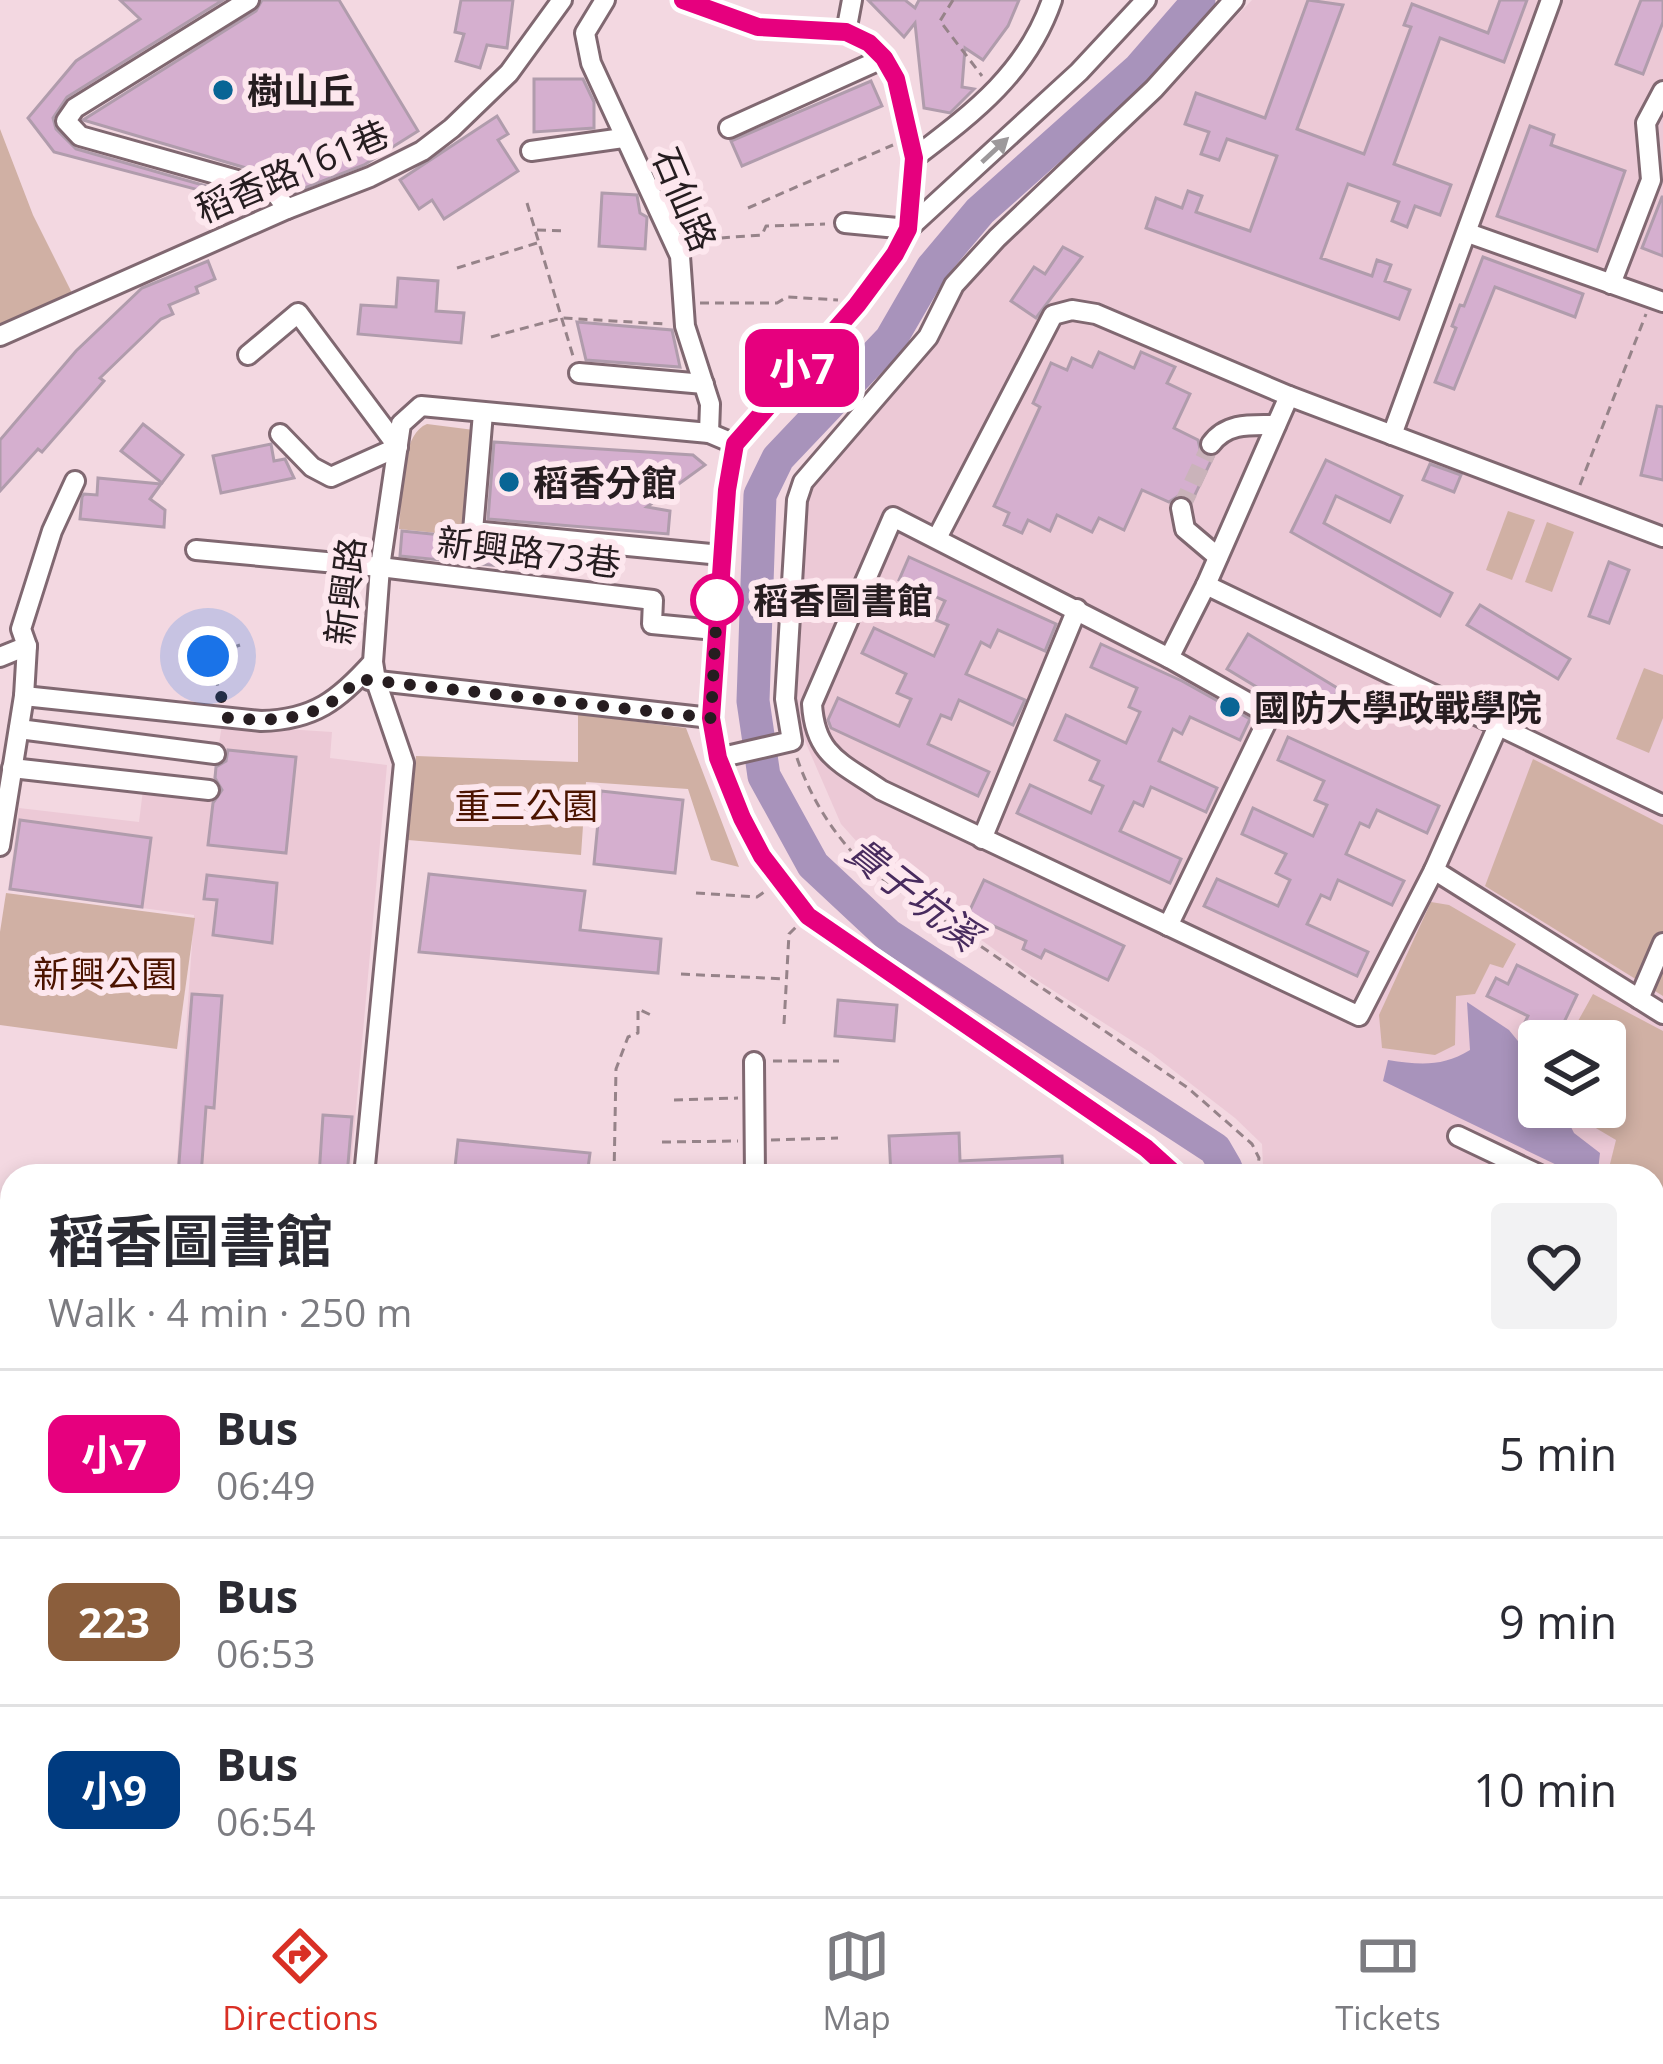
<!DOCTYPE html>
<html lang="en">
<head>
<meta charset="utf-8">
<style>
	body { margin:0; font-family:"Open Sans","Noto Sans TC",sans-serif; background:#f2f2f3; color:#2b2b33; height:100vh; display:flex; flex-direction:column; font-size:45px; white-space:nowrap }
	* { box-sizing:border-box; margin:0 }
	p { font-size:39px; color:#7c7c81 }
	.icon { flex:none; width:66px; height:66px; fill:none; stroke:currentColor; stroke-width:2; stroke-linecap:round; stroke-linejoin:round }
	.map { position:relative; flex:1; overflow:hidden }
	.sheet { position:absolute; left:0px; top:1164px; width:1665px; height:732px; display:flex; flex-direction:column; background:#fff; border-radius:36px 36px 0 0; box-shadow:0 6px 18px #0003 }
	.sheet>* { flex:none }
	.badge { padding:0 24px; border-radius:18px; font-size:42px; line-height:78px }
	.fabs { position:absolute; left:1518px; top:1020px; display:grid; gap:24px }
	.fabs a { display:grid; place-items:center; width:108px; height:108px; border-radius:12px; background:#fff; box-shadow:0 6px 18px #0003; font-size:60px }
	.you { position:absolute; width:60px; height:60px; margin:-30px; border:9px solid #fff; border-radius:50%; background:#1a73e8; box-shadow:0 0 0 18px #1a73e833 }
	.map>.badge { position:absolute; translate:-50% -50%; box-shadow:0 0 0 6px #fff }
	.round { display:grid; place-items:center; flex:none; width:126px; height:126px; border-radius:12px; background:#f2f2f3 }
	.headline { display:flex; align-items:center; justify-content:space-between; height:204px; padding:0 48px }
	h1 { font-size:57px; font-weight:700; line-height:90px }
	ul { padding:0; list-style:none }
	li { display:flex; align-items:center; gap:36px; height:168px; padding:0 48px; border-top:3px solid #e1e1e2 }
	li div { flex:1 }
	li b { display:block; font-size:45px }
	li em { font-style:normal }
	li .badge { min-width:132px; font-weight:700; text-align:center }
	.menu { display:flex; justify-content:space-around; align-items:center; height:168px; border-top:3px solid #e1e1e2; background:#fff; font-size:33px; color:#7c7c81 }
	.menu a { display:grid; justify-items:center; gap:6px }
	.menu .on { color:#d93025 }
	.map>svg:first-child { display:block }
	.built { fill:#ecc9d6; fill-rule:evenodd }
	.green { fill:#d0b0a4 }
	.water { fill:#a893bb }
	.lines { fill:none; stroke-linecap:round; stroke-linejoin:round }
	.stream { stroke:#a893bb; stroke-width:6 }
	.canal { stroke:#a893bb; stroke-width:18 }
	.river { stroke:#a893bb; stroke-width:33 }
	.building { fill:#d5afcf; stroke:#b09cac; stroke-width:3 }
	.minor-tunnel { stroke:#cab3ba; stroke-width:18; stroke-dasharray:18 9; stroke-linecap:butt }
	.minor-casing { stroke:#806871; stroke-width:24 }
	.path { stroke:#968389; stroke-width:3; stroke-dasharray:9 6; stroke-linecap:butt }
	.minor { stroke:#fff; stroke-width:18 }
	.rail-casing { stroke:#5e5054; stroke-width:10 }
	.rail { stroke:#fde7ee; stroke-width:6; stroke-dasharray:18; stroke-linecap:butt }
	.oneway { fill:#9d999b }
	.line-casing { stroke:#fff; stroke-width:27 }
	.line { stroke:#e6007e; stroke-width:18 }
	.walk { stroke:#261d20; stroke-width:12; stroke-dasharray:0 21.6 }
	.poi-dot { fill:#096595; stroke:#fde7ee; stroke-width:4.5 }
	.stop-dot { fill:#fff; stroke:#e6007e; stroke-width:6 }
	.labels { text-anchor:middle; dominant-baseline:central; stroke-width:12; stroke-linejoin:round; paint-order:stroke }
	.poi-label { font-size:36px; font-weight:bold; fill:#261d20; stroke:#fde7ee; text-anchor:start }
	.street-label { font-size:36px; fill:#261d20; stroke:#fde7ee }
	.stop-label { font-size:36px; font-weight:bold; fill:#261d20; stroke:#fde7ee; text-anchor:start }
	.park-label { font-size:36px; fill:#4c1400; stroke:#fde7ee }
	.water-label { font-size:39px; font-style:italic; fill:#482b5e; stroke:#fde7ee }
</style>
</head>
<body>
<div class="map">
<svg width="1663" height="1896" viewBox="0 0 1663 1896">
	<rect width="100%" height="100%" fill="#f3d8e1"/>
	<g class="built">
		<path d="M1252,0H1663V1390L1653,1370V1176H1286L1263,1165L1262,1144L1235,1118L1151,1053L1032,977L876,863L841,824L798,725L794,690L809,490L816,476L940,334L961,292L982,262L1112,145ZM1539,1041H1605V1107H1539Z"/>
		<path d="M222,725L332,732L330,758L387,765L350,1176H176L194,915L8,890L19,808L139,822L143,790L210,798Z"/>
		<path d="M12,1492V1884H92L78,1896H0V1494Z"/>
	</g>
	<g class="green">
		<path d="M0,129L33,215L72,293L0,335Z"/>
		<path d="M427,424L474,430L465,536L399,529C402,501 399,435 427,424Z"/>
		<path d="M1508,511L1535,520L1512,580L1486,570Z"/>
		<path d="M1547,522L1574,532L1552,592L1525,582Z"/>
		<path d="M1644,668L1663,675V718L1649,753L1616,739Z"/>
		<path d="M578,714L686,728L739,867L711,860L688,789L586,782L581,855L408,840L416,756L578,762Z"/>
		<path d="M1533,759L1663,825V996L1485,886Z"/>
		<path d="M6,893L195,918L177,1049L0,1025V932Z"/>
		<path d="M1431,902L1449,905L1516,944L1503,968L1490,964L1475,994L1456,996L1455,1045L1435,1055L1382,1048L1379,1015Z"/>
		<path d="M1593,994L1663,1031V1191L1657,1204L1653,1202V1176H1607L1616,1140L1589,1124L1580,1107H1605V1041H1567Z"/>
		<path d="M1349,1884H1445L1448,1896H1340Z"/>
	</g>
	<path class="water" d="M1467,1002L1509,1030L1539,1067V1107H1561L1574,1133L1600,1153L1598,1171L1563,1168L1383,1081L1388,1060C1420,1065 1442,1067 1470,1050Z"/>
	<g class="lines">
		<g class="stream">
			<path d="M745,700L753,697"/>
			<path d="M1653,1866L1663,1858"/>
		</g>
		<path class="canal" d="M172,1896L186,1884"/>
		<g class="river">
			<path d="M1199,0L1139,69L980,211L932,268L891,339L778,458L760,495L753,701L764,776L813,865L888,935L1215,1149L1226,1168V1176"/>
			<path d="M875,1896L880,1884"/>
		</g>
	</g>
	<g class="building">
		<path d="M120,0H223L67,97L53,118L56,129L76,149L266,203L260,206L54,152L28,118L76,61L140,19Z"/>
		<path d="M262,0H339L418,131L364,165L292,193L277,177L83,120L256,11Z"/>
		<path d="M461,0H513L507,48L487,45L480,68L456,61L464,34L455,32Z"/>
		<path d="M868,0H905L915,8L919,0H1019L1008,26L983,60L965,48L962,87L974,89L950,113L924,108L915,23L904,37Z"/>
		<path d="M1308,0L1343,5L1297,129L1364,154L1411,27L1404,25L1412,4L1488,33L1500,0H1527L1504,62L1440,38L1394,164L1451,185L1440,215L1415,206L1407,227L1392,221L1399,202L1348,184L1321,258L1372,276L1377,260L1391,265L1385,281L1410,290L1399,319L1146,228L1156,198L1182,208L1188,191L1202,196L1196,212L1250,231L1277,156L1227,139L1219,160L1201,154L1209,132L1185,124L1196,93L1265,118Z"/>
		<path d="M1641,0H1663V22L1643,74L1616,64Z"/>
		<path d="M534,79H583L594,102V128L534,132Z"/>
		<path d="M871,81L882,106L742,166L731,141Z"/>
		<path d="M497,116L508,134L498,140L518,171L444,219L432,200L419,209L400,180Z"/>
		<path d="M1530,126L1554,135L1551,145L1625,171L1597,251L1497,216Z"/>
		<path d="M602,193L637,195L640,213L647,217L645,249L599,246Z"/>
		<path d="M1662,197H1663V256L1642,248Z"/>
		<path d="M1063,247L1082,257L1036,318L1011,301L1034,267L1045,274Z"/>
		<path d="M1483,257L1583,294L1575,317L1495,287L1454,389L1435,382L1456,328L1452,326L1460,305L1464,306Z"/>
		<path d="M208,261L215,279L196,287L198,293L169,305L173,314L161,319L100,378L104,381L42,452L38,449L0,491V440L76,351L142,288Z"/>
		<path d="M398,278L438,281L436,311L464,313L461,343L358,334L361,305L396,307Z"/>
		<path d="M577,322L672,330L680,367L586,360Z"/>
		<path d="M1099,352L1134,368L1141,352L1175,367L1167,383L1190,394L1174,428L1198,440L1201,453L1213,457L1192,501L1180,495L1169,502L1142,490L1124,530L1099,518L1092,532L1057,515L1050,531L1028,520L1022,533L1004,525L1009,513L994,506L1040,407L1033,403L1051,363L1067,370L1072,358L1092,367Z"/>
		<path d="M1657,406L1663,407V480L1641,475Z"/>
		<path d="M143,424L183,455L162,483L121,451Z"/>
		<path d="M494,442L693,455L705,465L647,507L670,511L668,534L488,519Z"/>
		<path d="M271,444L274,461L285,459L294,478L221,493L213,456Z"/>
		<path d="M1326,460L1402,496L1390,522L1336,496L1324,523L1452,593L1440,616L1291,532Z"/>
		<path d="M1430,464L1461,475L1454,492L1423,480Z"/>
		<path d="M98,478L161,484L150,499L165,510L164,527L80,519L82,497L84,494L97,495Z"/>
		<path d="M402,531L461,537L472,544L532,550L530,569L400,556Z"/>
		<path d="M909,557L1056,624L1045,651L998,630L990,647L981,642L966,674L1025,700L1013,725L959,700L951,719L941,715L928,744L989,772L978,796L831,728L828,720L838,698L899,726L911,699L897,693L906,674L862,653L874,628L934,656L948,625L936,620L945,601L899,580Z"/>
		<path d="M1609,562L1629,570L1609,623L1589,616Z"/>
		<path d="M1480,605L1570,659L1558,679L1467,625Z"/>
		<path d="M1248,634L1339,689L1318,724L1227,669Z"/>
		<path d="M1101,644L1182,681L1250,719L1240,740L1190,717L1182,734L1173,729L1159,761L1217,788L1206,812L1151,787L1143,806L1134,802L1120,831L1181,859L1170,883L1017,813L1030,785L1091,813L1103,786L1090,780L1099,761L1055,740L1066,715L1126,743L1140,712L1129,707L1137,688L1091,667Z"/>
		<path d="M1288,737L1439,806L1427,833L1377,810L1369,827L1360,823L1346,854L1404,881L1392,905L1338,880L1330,899L1321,895L1307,924L1368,952L1357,976L1204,906L1217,879L1278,906L1290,880L1276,873L1286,854L1242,834L1253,808L1313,836L1327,805L1315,800L1324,781L1278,760Z"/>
		<path d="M228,750L296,757L286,853L208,845L213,803L222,790L215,778L216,767L226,761Z"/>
		<path d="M601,791L683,800L675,873L594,864Z"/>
		<path d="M20,820L151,838L142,907L10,889Z"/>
		<path d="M429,874L585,891L580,930L661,939L658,973L419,952Z"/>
		<path d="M207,875L277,883L272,943L213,935L217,900L204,899Z"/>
		<path d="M984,880L1124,946L1108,980L1045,950L1041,958L1023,949L1026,941L968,914Z"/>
		<path d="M1517,965L1577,995L1556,1039L1524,1024L1528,1016L1487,996L1496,978L1508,984Z"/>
		<path d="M192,994L222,996L214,1108L206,1107L201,1176H178Z"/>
		<path d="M838,1000L897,1005L894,1041L835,1036Z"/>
		<path d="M323,1115L352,1117L347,1176H319Z"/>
		<path d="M959,1133L960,1161L1062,1156L1063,1176H891L889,1136Z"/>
		<path d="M458,1140L590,1153L587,1176H454Z"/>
	</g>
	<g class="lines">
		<path class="minor-tunnel" d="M1181,508L1211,444"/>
		<g class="minor-casing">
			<g id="minor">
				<path d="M249,0L75,108L66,121L80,136L273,190L287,209"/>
				<path d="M605,0L585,33L591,63L680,256L685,326L710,404L709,433"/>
				<path d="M683,0L758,27L846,32L869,43L884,58L895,79L914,158L908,229L895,253L857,305L735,444L727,490L711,718L718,758L742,818L762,856L808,916L1146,1148L1177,1176"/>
				<path d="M846,32L852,0"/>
				<path d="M729,128L884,58"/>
				<path d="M531,151L623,138"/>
				<path d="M914,158C973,113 1027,73 1052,0"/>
				<path d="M845,223L908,229L1079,72L1146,0"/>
				<path d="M1468,233L1663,302"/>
				<path d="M1611,284L1651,180L1646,123L1663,91"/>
				<path d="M0,336L287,209L370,177L422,151L452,128L509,73L562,0"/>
				<path d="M248,355L298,313L398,447L331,477L312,467L280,434"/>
				<path d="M579,373L704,384"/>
				<path d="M483,413L473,531L721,555"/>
				<path d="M1392,435L1551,0"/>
				<path d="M1211,444C1227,422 1252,425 1276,425"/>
				<path d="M1181,508L1185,529L1218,557"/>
				<path d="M937,538L1053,315L1072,310L1096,314L1289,396"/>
				<path d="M196,550L380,567L653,600L652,624L715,630"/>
				<path d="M1206,585L1663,805"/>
				<path d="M0,657L27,646"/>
				<path d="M369,680L711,718"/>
				<path d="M24,696L261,721C314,720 339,700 373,662L380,567L401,424L421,406L709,433L735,444"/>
				<path d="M1497,728L1434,870L1359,1016L881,790C842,763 815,756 812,704L893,517L1169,658L1206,585L1289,396L1663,537"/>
				<path d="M19,729L215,754"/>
				<path d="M718,758L792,741L785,699L797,500L803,482L928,337L954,285L997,238L1154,89L1234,0"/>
				<path d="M12,768L209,790"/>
				<path d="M982,839L1077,609"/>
				<path d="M0,846L24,696L27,646L21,629L52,531L75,481"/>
				<path d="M1434,870L1663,1014"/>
				<path d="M1168,926L1270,715L1169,658"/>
				<path d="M1639,999L1663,943"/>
				<path d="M754,1062L755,1176"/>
				<path d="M1458,1136L1542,1176"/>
				<path d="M364,1176L404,763L376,681L373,662"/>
				<path d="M1653,1229L1663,1234"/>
				<path d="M0,1285L12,1284"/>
				<path d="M1653,1307L1663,1291"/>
				<path d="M1653,1420L1663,1424"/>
				<path d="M1653,1482L1663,1477"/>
				<path d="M1653,1643L1663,1648"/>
				<path d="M1653,1838L1663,1821"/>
				<path d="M1174,1884L1202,1896"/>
				<path d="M108,1896L121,1884"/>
				<path d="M717,1896L729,1884"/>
				<path d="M854,1896L858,1884"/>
				<path d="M911,1896L914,1884"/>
				<path d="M1634,1896L1637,1884"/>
			</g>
		</g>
		<g class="path">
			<path d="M953,0L940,21L982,76"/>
			<path d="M527,203L573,356"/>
			<path d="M748,208L893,145"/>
			<path d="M537,230L565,231"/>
			<path d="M691,240L762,235L766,226L825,224"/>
			<path d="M457,268L537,243"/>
			<path d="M700,303H777L787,297L838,300"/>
			<path d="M491,337L562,318L666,324"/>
			<path d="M1580,485L1646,314"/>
			<path d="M222,700L209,656L240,645"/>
			<path d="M797,758C812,802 837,840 871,871L1188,1088L1252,1144L1259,1158L1257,1176"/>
			<path d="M696,893L757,897L767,890"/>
			<path d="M681,974L785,979"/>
			<path d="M784,1024L789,934L796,927"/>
			<path d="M773,1061H839"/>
			<path d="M674,1100L738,1098"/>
			<path d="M771,1140L838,1138"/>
			<path d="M662,1142L738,1141"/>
			<path d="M1205,1174L1208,1176"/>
			<path d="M614,1176L616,1069L628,1037L638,1033V1009L653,1016"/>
			<path d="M1653,1391L1663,1395"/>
			<path d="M0,1412L12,1411"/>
			<path d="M1653,1449L1663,1454"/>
		</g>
		<use href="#minor" class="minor"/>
		<g class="rail-casing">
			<g id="rail">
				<path d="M0,1448L12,1446"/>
				<path d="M0,1471L12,1468"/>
				<path d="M1653,1667L1663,1672"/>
				<path d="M1653,1714L1663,1720"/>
			</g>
		</g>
		<use href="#rail" class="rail"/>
	</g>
	<defs><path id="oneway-solid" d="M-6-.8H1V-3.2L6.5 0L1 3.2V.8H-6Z" transform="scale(3)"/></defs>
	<use class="oneway" href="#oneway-solid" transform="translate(995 150) rotate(-43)"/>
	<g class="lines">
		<g class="line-casing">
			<path id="line" d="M683,0L758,27L846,32L869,43L884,58L896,79L914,158L908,229L895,254L857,305L735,444L727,490L711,718L718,758L742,818L762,856L808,916L1146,1148L1177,1176"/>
		</g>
		<use href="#line" class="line"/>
		<path class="walk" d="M208,656L228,718C281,722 320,721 358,679L711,718L718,589L717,600"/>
	</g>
	<g class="poi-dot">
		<circle cx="223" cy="90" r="12"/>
		<circle cx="509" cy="482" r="12"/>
		<circle cx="1230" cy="707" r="12"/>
	</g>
	<circle class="stop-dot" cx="717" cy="600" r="24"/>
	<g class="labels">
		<g class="poi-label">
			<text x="247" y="90">樹山丘</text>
			<text x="533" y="482">稻香分館</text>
			<text x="1254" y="707">國防大學政戰學院</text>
		</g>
		<g class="street-label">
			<text transform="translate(292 171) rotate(-23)">稻香路161巷</text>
			<text transform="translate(685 199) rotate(67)">石仙路</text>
			<text transform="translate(529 552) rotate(7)">新興路73巷</text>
			<text transform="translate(345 591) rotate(-83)">新興路</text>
		</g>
		<g class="stop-label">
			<text x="753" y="600">稻香圖書館</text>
		</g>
		<g class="park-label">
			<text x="526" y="805">重三公園</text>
			<text x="105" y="973">新興公園</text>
		</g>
		<g class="water-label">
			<text transform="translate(914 892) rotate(38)">貴子坑溪</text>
		</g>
	</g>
</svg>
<div class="fabs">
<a><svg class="icon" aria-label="layers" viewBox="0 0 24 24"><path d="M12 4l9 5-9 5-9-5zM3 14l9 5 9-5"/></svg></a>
</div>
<div class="you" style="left:208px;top:656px"></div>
<b class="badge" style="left:802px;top:368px;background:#e6007e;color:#fff">小7</b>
<section class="sheet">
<div class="headline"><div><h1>稻香圖書館</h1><p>Walk · 4 min · 250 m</p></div><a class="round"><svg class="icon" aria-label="heart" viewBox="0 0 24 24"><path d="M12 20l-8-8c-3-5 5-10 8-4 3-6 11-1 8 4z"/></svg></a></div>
<ul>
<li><span class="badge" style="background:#e6007e;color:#fff">小7</span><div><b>Bus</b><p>06:49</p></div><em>5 min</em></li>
<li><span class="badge" style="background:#8b5e3c;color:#fff">223</span><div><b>Bus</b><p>06:53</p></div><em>9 min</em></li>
<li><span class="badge" style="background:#003b80;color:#fff">小9</span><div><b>Bus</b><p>06:54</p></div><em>10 min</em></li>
</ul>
</section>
</div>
<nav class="menu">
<a class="on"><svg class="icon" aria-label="directions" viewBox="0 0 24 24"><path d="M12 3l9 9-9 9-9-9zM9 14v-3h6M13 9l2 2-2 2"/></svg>Directions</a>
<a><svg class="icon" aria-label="map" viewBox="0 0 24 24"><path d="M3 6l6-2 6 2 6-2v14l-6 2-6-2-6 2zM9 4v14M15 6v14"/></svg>Map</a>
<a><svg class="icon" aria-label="tickets" viewBox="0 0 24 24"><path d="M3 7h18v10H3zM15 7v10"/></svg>Tickets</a>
</nav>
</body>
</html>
